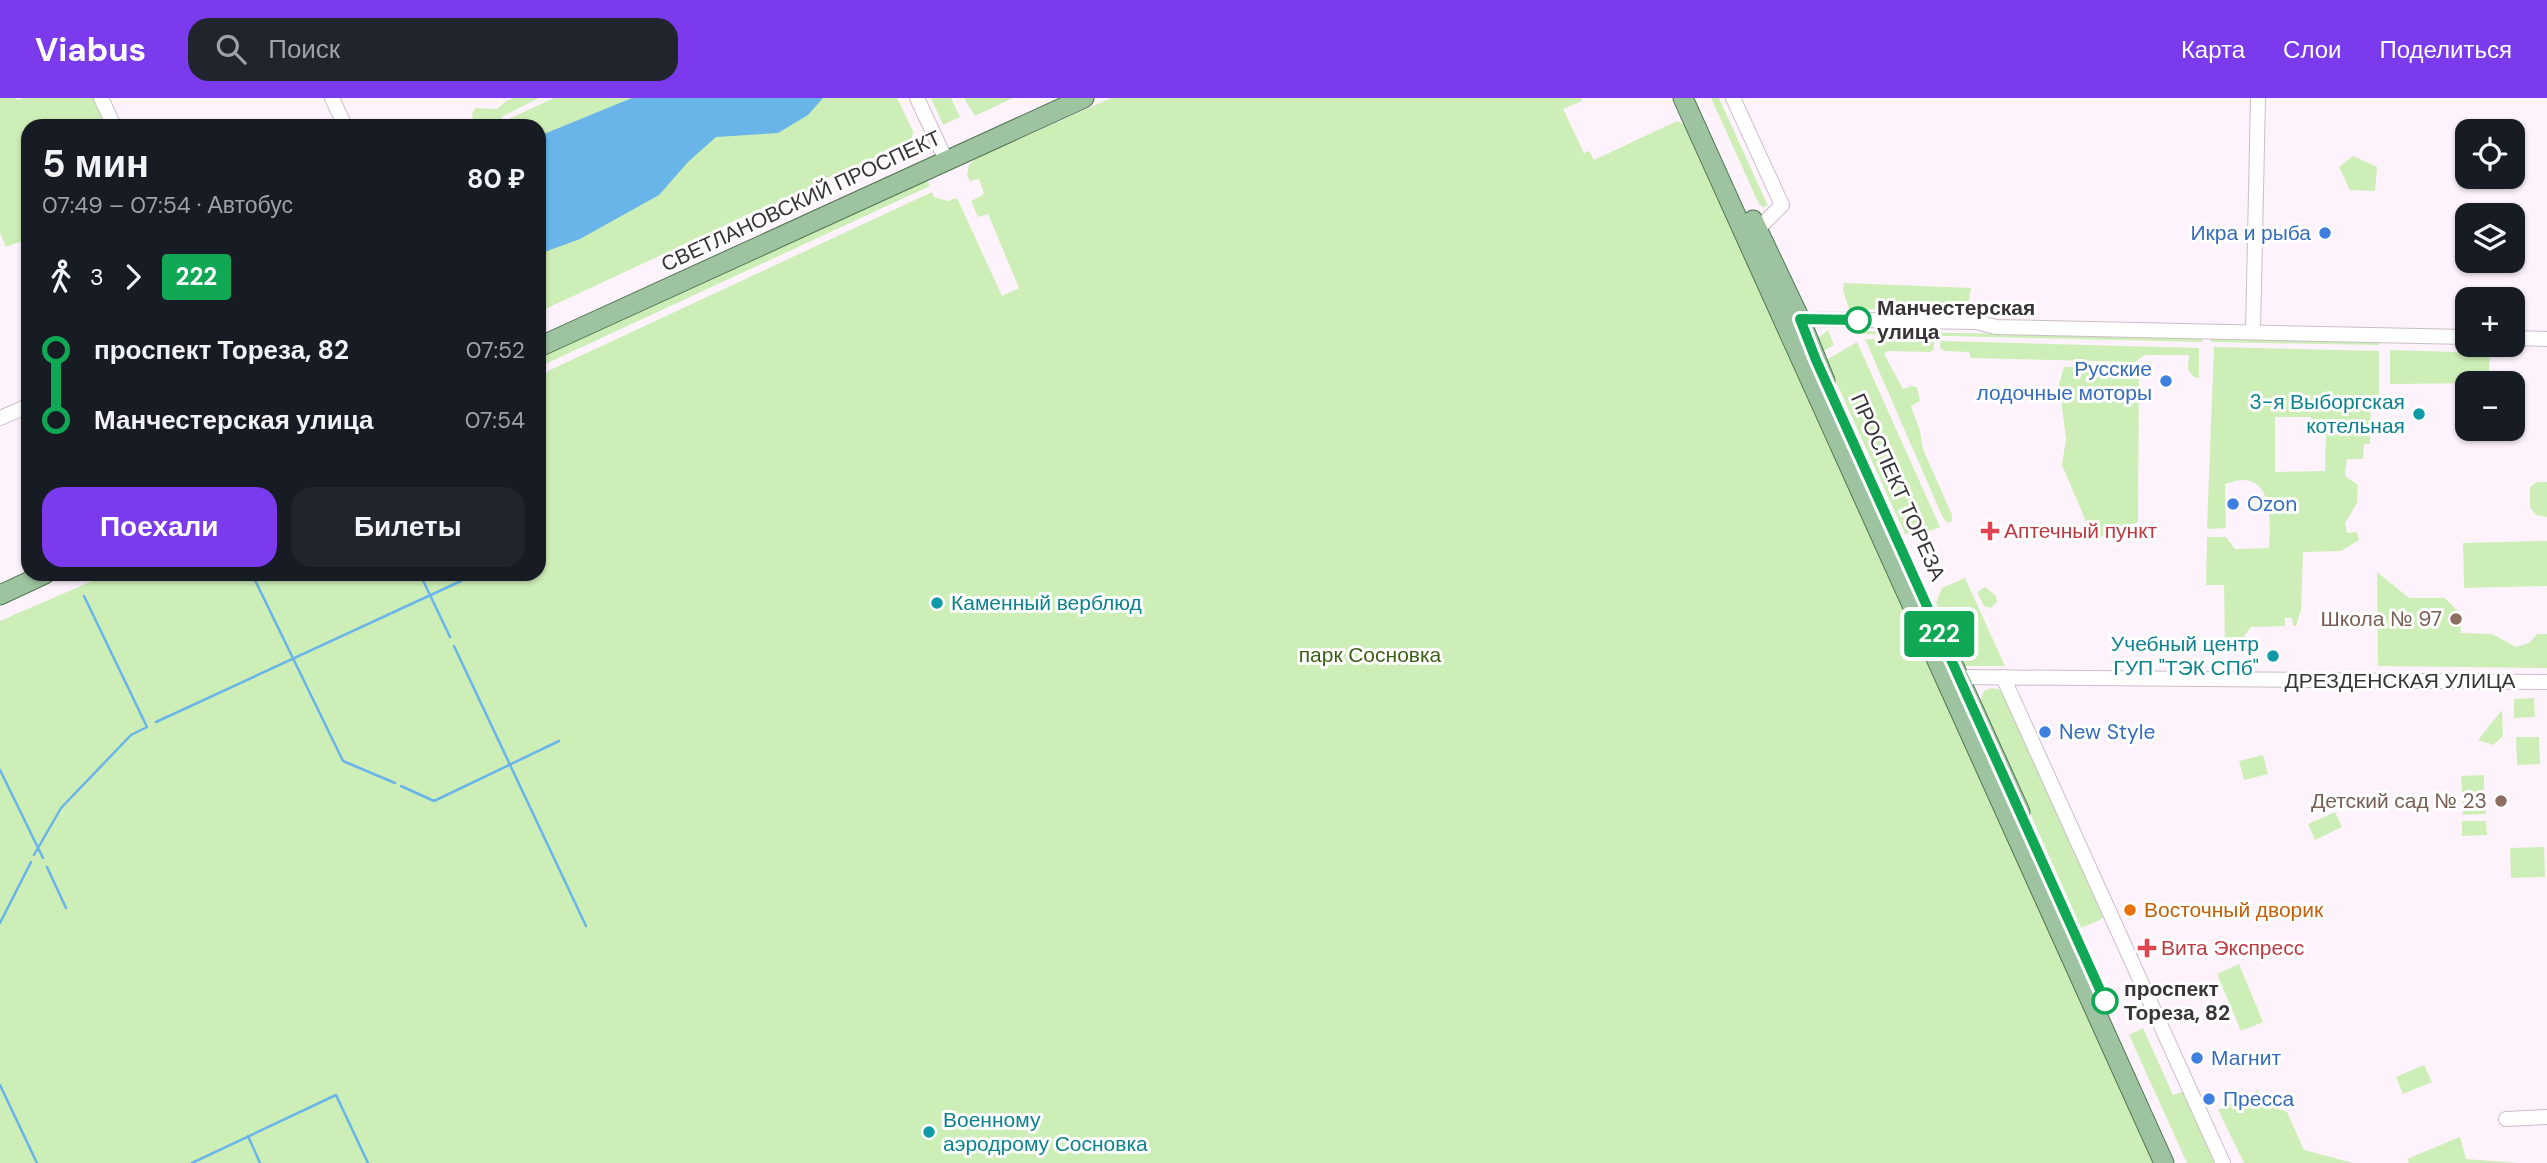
<!DOCTYPE html>
<html lang="ru">
<head>
<meta charset="utf-8">
<style>
	body { margin:0; font-family:"DM Sans",sans-serif; background:#20242c; color:#f1f3f6; height:100vh; display:flex; flex-direction:column; font-size:26px; white-space:nowrap }
	* { box-sizing:border-box; margin:0 }
	p { font-size:23px; color:#9ea1a6 }
	.icon { flex:none; width:38px; height:38px; fill:none; stroke:currentColor; stroke-width:2; stroke-linecap:round; stroke-linejoin:round }
	.map { position:relative; flex:1; overflow:hidden }
	.side { position:absolute; left:21px; top:21px; width:525px; height:462px; display:flex; flex-direction:column; background:#171b24; border-radius:21px; box-shadow:0 2px 5px #0004 }
	.side>* { flex:none }
	.badge { padding:0 14px; border-radius:5px; font-size:24px; line-height:46px }
	.buttons { position:absolute; left:2455px; top:21px; display:grid; gap:14px }
	.buttons a { display:grid; place-items:center; width:70px; height:70px; border-radius:14px; background:#171b24; box-shadow:0 2px 5px #0004; font-size:35px }
	.map>.badge { position:absolute; translate:-50% -50%; box-shadow:0 0 0 4px #fff }
	.legs { display:flex; align-items:center; gap:10px; height:77px; padding:0 21px; font-size:23px }
	.legs p { margin-inline-start:auto }
	.overview { display:flex; align-items:center; justify-content:space-between; height:119px; padding:0 21px }
	h1 { font-size:38px; font-weight:700; line-height:52px }
	.button { display:flex; gap:14px; margin-top:auto; padding:14px 21px }
	.button a { flex:1; height:80px; border-radius:21px; background:#7c3aed; color:#fff; font-size:28px; font-weight:700; line-height:80px; text-align:center }
	.button a+a { background:#20242c; color:#f1f3f6 }
	ul { padding:0 21px; list-style:none }
	li { display:flex; align-items:center; gap:24px; height:70px; font-size:26px }
	li i { display:grid; place-items:center; width:10px; height:100%; margin:0 9px; background:currentColor }
	li i::after { content:''; width:18px; height:18px; margin:-9px; border:5px solid; border-radius:50%; background:#171b24 }
	li p { margin-inline-start:auto }
	li:first-child i { background:linear-gradient(#0000 50%,currentColor 0) }
	li:last-child i { background:linear-gradient(currentColor 50%,#0000 0) }
	header { display:flex; align-items:center; gap:42px; box-sizing:border-box; height:98px; padding:0 35px; background:#7c3aed; color:#fff }
	header strong { font-size:33px }
	nav { display:flex; gap:38px; margin-inline-start:auto; font-size:24px }
	.search { width:490px; height:63px; background:#20242c; display:flex; align-items:center; gap:18px; box-sizing:border-box; padding:0 24px; border-radius:21px; color:#9ea1a6; font-size:26px }
	.map>svg:first-child { display:block }
	.green { fill:#ceeeb7; fill-rule:evenodd }
	.water { fill:#69b5ea }
	.lines { fill:none; stroke-linecap:round; stroke-linejoin:round }
	.stream { stroke:#69b5ea; stroke-width:2.5 }
	.minor-casing { stroke:#cabdc8; stroke-width:16 }
	.major-casing { stroke:#507752; stroke-width:21 }
	.minor { stroke:#fff; stroke-width:14 }
	.major { stroke:#9dc3a0; stroke-width:19 }
	.line-1-casing { stroke:#fff; stroke-width:16 }
	.line-1 { stroke:#10a855; stroke-width:10 }
	.shop-dot { fill:#3f7fe0; stroke:#fff; stroke-width:2.5 }
	.stop-1-dot { fill:#fff; stroke:#10a855; stroke-width:3.5 }
	.culture-dot { fill:#0f9aa8; stroke:#fff; stroke-width:2.5 }
	.health-dot { fill:#e0444e; stroke:#fff; stroke-width:2.5 }
	.education-dot { fill:#8d6e63; stroke:#fff; stroke-width:2.5 }
	.food-dot { fill:#e8710a; stroke:#fff; stroke-width:2.5 }
	.labels { text-anchor:middle; dominant-baseline:central; stroke-width:6; stroke-linejoin:round; paint-order:stroke }
	.street-label { font-size:21px; fill:#393438; stroke:#fff }
	.shop-label { font-size:21px; fill:#366cbe; stroke:#fff; text-anchor:start }
	.stop-label { font-size:21px; font-weight:bold; fill:#393438; stroke:#fff; text-anchor:start }
	.culture-label { font-size:21px; fill:#0d838f; stroke:#fff; text-anchor:end }
	.health-label { font-size:21px; fill:#be3a42; stroke:#fff; text-anchor:start }
	.education-label { font-size:21px; fill:#785e54; stroke:#fff; text-anchor:end }
	.park-label { font-size:21px; fill:#3b6015; stroke:#fff }
	.food-label { font-size:21px; fill:#c56008; stroke:#fff; text-anchor:start }
</style>
</head>
<body>
<header>
<strong>Viabus</strong>
<div class="search"><svg class="icon" aria-label="search" viewBox="0 0 24 24"><circle cx="10" cy="10" r="6"/><path d="M15 15l6 6"/></svg>Поиск</div>
<nav><a>Карта</a><a>Слои</a><a>Поделиться</a></nav>
</header>
<div class="map">
<svg width="2547" height="1065" viewBox="0 0 2547 1065">
	<rect width="100%" height="100%" fill="#fef3fc"/>
	<g class="green">
		<path d="M0,0H16L18,2L23,0H97L110,28H28V141L6,149L0,135Z"/>
		<path d="M514,0H539L503,18L498,26L554,0H897L913,33L912,41L883,54L879,61L871,60L821,83L814,91L803,96L797,95L788,99L783,105L758,112L539,214V28H494L479,24L476,28H462L473,21L472,15L475,10L497,11L506,3Z"/>
		<path d="M931,0H951L960,19L943,27Z"/>
		<path d="M964,0H1013L975,18Z"/>
		<path d="M1111,0H1581L1582,3L1563,11L1584,55L1589,53L1594,62L1677,23L1689,28L2157,1065H0V523L108,476H539V285L548,273L932,94L934,99L948,103L955,100L958,102L1002,198L1019,190L988,116L978,119L971,103L981,98L984,95L979,81L970,83L967,77L969,67L977,60Z"/>
		<path d="M1711,0H1719L1768,108L1763,109L1759,106Z"/>
		<path d="M2353,58L2377,69L2375,93L2350,92L2339,69Z"/>
		<path d="M923,75L930,88L543,267L539,253Z"/>
		<path d="M1844,185L1971,190L1969,203L1962,213L1849,211L1843,192Z"/>
		<path d="M1828,232L1834,247L1820,255L1818,240Z"/>
		<path d="M1859,233L2203,240L2202,244L1859,236Z"/>
		<path d="M2211,239L2379,243V247L2211,244Z"/>
		<path d="M1865,241L1934,243V251L1930,254L1887,253L1884,256L1903,291L1911,288L1917,289L1920,303L1911,308L1920,333L1923,351L1952,417V423L1948,425L1943,420Z"/>
		<path d="M1940,243L2199,250V280L2194,279L2188,272L2189,257H2145L2135,264L1971,260L1969,254L1945,253L1940,250Z"/>
		<path d="M1857,244L1940,429L1919,437L1905,436L1826,262Z"/>
		<path d="M2214,249L2379,253V297L2371,298L2370,346H2364L2363,361H2347L2345,378L2358,387L2357,405L2345,425L2347,435L2357,434L2359,442L2341,453L2303,454L2301,512L2296,528H2293L2292,520H2285V528L2251,529L2240,544L2225,550L2224,487H2206L2207,439H2226L2235,451L2269,450C2270,429 2274,381 2242,382C2237,382 2230,385 2225,386L2226,430L2207,431ZM2275,319H2311L2312,325H2326L2325,373L2275,374Z"/>
		<path d="M2390,252L2490,255L2488,285L2390,286Z"/>
		<path d="M2064,269L2139,271L2138,424L2100,439L2090,433L2062,367L2066,341L2059,286Z"/>
		<path d="M2537,384H2547V419L2536,417L2530,409V389Z"/>
		<path d="M2547,443V488L2464,490L2463,445Z"/>
		<path d="M2377,474L2409,500H2445L2460,515L2461,535L2492,536L2516,549L2529,545L2537,536H2547V570L2378,568Z"/>
		<path d="M1965,480L2005,568H1964L1936,505L1942,490Z"/>
		<path d="M1985,489L1996,498L1997,504L1991,510L1984,508L1977,494Z"/>
		<path d="M1992,590L2002,592L2105,817L2098,823L2081,830L1980,603L1984,593Z"/>
		<path d="M2534,600L2535,619L2514,620V601Z"/>
		<path d="M2502,612L2503,638L2493,647L2478,642Z"/>
		<path d="M2516,639H2539L2540,666L2517,667Z"/>
		<path d="M2263,657L2268,676L2244,682L2239,663Z"/>
		<path d="M2484,677V694H2462L2461,678Z"/>
		<path d="M2462,703H2485L2486,716L2463,717Z"/>
		<path d="M2335,714L2342,729L2315,742L2308,726Z"/>
		<path d="M2462,723H2486L2487,737L2462,738Z"/>
		<path d="M2544,749L2545,779L2511,780L2510,750Z"/>
		<path d="M2239,866L2263,924L2241,933L2217,876Z"/>
		<path d="M2143,930L2173,997L2184,993L2217,1065H2187L2129,937Z"/>
		<path d="M2424,967L2432,984L2403,996L2396,979Z"/>
		<path d="M2258,992L2264,1005L2287,1014L2304,1052L2353,1065H2244L2218,1012Z"/>
		<path d="M2460,1039L2466,1061L2519,1065H2409L2407,1061Z"/>
	</g>
	<path class="water" d="M632,0H823L808,17L778,35L716,39L688,64L659,97L580,141L539,156V38Z"/>
	<g class="lines">
		<g class="stream">
			<path d="M252,476L343,663L395,685"/>
			<path d="M420,476L450,539"/>
			<path d="M454,548L586,828"/>
			<path d="M156,624L461,483"/>
			<path d="M0,672L43,760"/>
			<path d="M401,688L434,703L559,643"/>
			<path d="M34,757L61,710L131,637L147,629L84,498"/>
			<path d="M47,769L66,810"/>
			<path d="M0,825L31,764"/>
			<path d="M0,987L37,1065"/>
			<path d="M248,1038L260,1065"/>
			<path d="M192,1065L336,997L368,1065"/>
		</g>
		<g class="minor-casing">
			<g id="minor">
				<path d="M101,0L114,28"/>
				<path d="M332,0L345,28"/>
				<path d="M917,0L946,62"/>
				<path d="M1733,0L1782,107L1757,132"/>
				<path d="M1795,224L1800,221L1976,224L1996,229L2468,239"/>
				<path d="M2253,234L2258,0"/>
				<path d="M2513,240L2547,241"/>
				<path d="M0,320L28,308"/>
				<path d="M1959,579L2547,584"/>
				<path d="M2003,579L2223,1065"/>
				<path d="M2506,1021L2547,1019"/>
			</g>
		</g>
		<g class="major-casing">
			<g id="major">
				<path d="M1683,0L2164,1065"/>
				<path d="M1753,122L1800,221L1825,283"/>
				<path d="M539,249L1084,0"/>
				<path d="M0,497L45,476"/>
				<path d="M1947,553L2020,714"/>
			</g>
		</g>
		<use href="#minor" class="minor"/>
		<use href="#major" class="major"/>
	</g>
	<g class="lines">
		<g class="line-1-casing">
			<path id="line-1" d="M1858,222L1800,221L1816,262L2105,903"/>
		</g>
		<use href="#line-1" class="line-1"/>
	</g>
	<g class="shop-dot">
		<circle cx="2325" cy="135" r="7"/>
		<circle cx="2166" cy="283" r="7"/>
		<circle cx="2233" cy="406" r="7"/>
		<circle cx="2045" cy="634" r="7"/>
		<circle cx="2197" cy="960" r="7"/>
		<circle cx="2209" cy="1001" r="7"/>
	</g>
	<g class="stop-1-dot">
		<circle cx="1858" cy="222" r="12"/>
		<circle cx="2105" cy="903" r="12"/>
	</g>
	<g class="culture-dot">
		<circle cx="2419" cy="316" r="7"/>
		<circle cx="937" cy="505" r="7"/>
		<circle cx="2273" cy="558" r="7"/>
		<circle cx="929" cy="1034" r="7"/>
	</g>
	<g class="health-dot">
		<path d="M1986.5 422.5h7v7h7v7h-7v7h-7v-7h-7v-7h7z"/>
		<path d="M2143.5 839.5h7v7h7v7h-7v7h-7v-7h-7v-7h7z"/>
	</g>
	<g class="education-dot">
		<circle cx="2456" cy="521" r="7"/>
		<circle cx="2501" cy="703" r="7"/>
	</g>
	<circle class="food-dot" cx="2130" cy="812" r="7"/>
	<g class="labels">
		<g class="street-label">
			<text transform="translate(801 103) rotate(-25)">СВЕТЛАНОВСКИЙ ПРОСПЕКТ</text>
			<text transform="translate(1898 389) rotate(66)">ПРОСПЕКТ ТОРЕЗА</text>
			<text x="2400" y="583">ДРЕЗДЕНСКАЯ УЛИЦА</text>
		</g>
		<g class="shop-label">
			<text x="2311" y="135" text-anchor="end">Икра и рыба</text>
			<text x="2152" y="271" text-anchor="end">Русские<tspan x="2152" dy="24">лодочные моторы</tspan></text>
			<text x="2247" y="406">Ozon</text>
			<text x="2059" y="634">New Style</text>
			<text x="2211" y="960">Магнит</text>
			<text x="2223" y="1001">Пресса</text>
		</g>
		<g class="stop-label">
			<text x="1877" y="210">Манчестерская<tspan x="1877" dy="24">улица</tspan></text>
			<text x="2124" y="891">проспект<tspan x="2124" dy="24">Тореза, 82</tspan></text>
		</g>
		<g class="culture-label">
			<text x="2405" y="304">3-я Выборгская<tspan x="2405" dy="24">котельная</tspan></text>
			<text x="951" y="505" text-anchor="start">Каменный верблюд</text>
			<text x="2259" y="546">Учебный центр<tspan x="2259" dy="24">ГУП "ТЭК СПб"</tspan></text>
			<text x="943" y="1022" text-anchor="start">Военному<tspan x="943" dy="24">аэродрому Сосновка</tspan></text>
		</g>
		<g class="health-label">
			<text x="2004" y="433">Аптечный пункт</text>
			<text x="2161" y="850">Вита Экспресс</text>
		</g>
		<g class="education-label">
			<text x="2442" y="521">Школа № 97</text>
			<text x="2487" y="703">Детский сад № 23</text>
		</g>
		<g class="park-label">
			<text x="1370" y="557">парк Сосновка</text>
		</g>
		<g class="food-label">
			<text x="2144" y="812">Восточный дворик</text>
		</g>
	</g>
</svg>
<div class="buttons">
<a><svg class="icon" aria-label="locate" viewBox="0 0 24 24"><circle cx="12" cy="12" r="6"/><path d="M12 2v4M12 18v4M2 12h4M18 12h4"/></svg></a>
<a><svg class="icon" aria-label="layers" viewBox="0 0 24 24"><path d="M12 4l9 5-9 5-9-5zM3 14l9 5 9-5"/></svg></a>
<a>+</a>
<a>−</a>
</div>
<b class="badge" style="left:1939px;top:536px;background:#10a855;color:#fff">222</b>
<section class="side">
<div class="overview"><div><h1>5 мин</h1><p>07:49 – 07:54 · Автобус</p></div><b>80 ₽</b></div>
<div class="legs"><svg class="icon" aria-label="walk" viewBox="0 0 24 24"><circle cx="13" cy="4" r="2"/><path d="M13 8l-2 6 4 7M11 14l-3 7M7 12l3-4h3l4 4"/></svg>3<svg class="icon" aria-label="forward" viewBox="0 0 24 24"><path d="M9 5l7 7-7 7"/></svg><b class="badge" style="background:#10a855;color:#fff">222</b></div>
<ul>
<li><i style="color:#10a855"></i><b>проспект Тореза, 82</b><p>07:52</p></li>
<li><i style="color:#10a855"></i><b>Манчестерская улица</b><p>07:54</p></li>
</ul>
<div class="button"><a>Поехали</a><a>Билеты</a></div>
</section>
</div>
</body>
</html>
